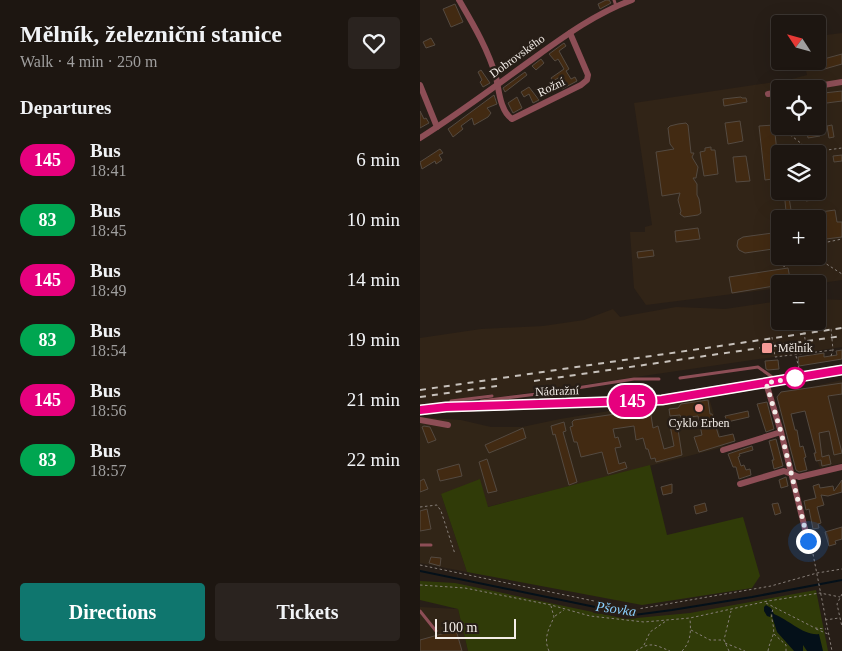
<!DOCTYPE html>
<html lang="en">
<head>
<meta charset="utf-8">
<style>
	body { margin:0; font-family:Georgia,serif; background:#2a231f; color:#f1f3f6; height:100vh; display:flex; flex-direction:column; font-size:19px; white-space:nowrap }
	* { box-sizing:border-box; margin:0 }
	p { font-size:16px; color:#a09f9f }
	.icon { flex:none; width:28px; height:28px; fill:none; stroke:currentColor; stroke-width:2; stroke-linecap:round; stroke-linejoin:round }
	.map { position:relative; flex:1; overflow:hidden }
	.details { display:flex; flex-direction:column; background:#1d1611; width:420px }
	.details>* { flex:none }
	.badge { padding:0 10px; border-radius:16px; font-size:18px; line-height:32px }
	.needle { width:32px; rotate:306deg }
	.controls { position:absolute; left:351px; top:15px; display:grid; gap:10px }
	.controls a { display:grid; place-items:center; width:55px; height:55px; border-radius:5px; background:#1d1611; box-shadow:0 5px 20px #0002,0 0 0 1px #3b3531; font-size:25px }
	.scale { position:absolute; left:15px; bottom:12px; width:81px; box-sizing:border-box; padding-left:5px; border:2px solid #f3ede8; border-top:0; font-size:14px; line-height:18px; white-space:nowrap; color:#f3ede8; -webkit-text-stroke:4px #271e17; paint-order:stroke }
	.you { position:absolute; width:25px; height:25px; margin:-12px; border:4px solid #fff; border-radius:50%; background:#1a73e8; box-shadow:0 0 0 8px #1a73e833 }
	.map>.badge { position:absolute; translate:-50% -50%; box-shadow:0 0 0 2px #fff }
	h2 { padding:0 20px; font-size:19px; line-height:45px }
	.round { display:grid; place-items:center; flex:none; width:52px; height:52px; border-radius:5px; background:#2a231f }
	.summary { display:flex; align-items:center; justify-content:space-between; height:85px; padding:0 20px }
	h1 { font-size:24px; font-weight:600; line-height:38px }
	.cta { display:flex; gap:10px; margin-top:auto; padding:10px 20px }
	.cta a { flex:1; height:58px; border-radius:5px; background:#0f766e; color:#fff; font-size:20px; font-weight:600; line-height:58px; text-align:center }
	.cta a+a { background:#2a231f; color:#f1f3f6 }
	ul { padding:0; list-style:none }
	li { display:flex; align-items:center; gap:15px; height:60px; padding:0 20px }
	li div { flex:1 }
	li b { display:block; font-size:19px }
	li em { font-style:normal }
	li .badge { min-width:55px; font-weight:700; text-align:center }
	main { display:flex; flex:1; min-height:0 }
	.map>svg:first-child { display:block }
	.commercial { fill:#312517 }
	.built { fill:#312417; fill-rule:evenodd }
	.green { fill:#303b08 }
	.water { fill:#041019 }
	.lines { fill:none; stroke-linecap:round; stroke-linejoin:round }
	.stream { stroke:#041019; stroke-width:2 }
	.building { fill:#422a12; stroke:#544a41 }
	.path { stroke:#877f79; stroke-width:1; stroke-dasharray:2.5 2.5; stroke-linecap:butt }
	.service { stroke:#8d4e56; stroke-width:3 }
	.minor { stroke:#8d4e56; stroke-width:6 }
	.primary { stroke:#fa778b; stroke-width:10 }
	.rail { stroke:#c7c1bb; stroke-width:2; stroke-dasharray:6 6; stroke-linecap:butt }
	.line-casing { stroke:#fff; stroke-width:11 }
	.line { stroke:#e6007e; stroke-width:8 }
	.walk { stroke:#f3ede8; stroke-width:5; stroke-dasharray:0 9 }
	.poi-dot { fill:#f59b97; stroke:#271e17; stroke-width:2 }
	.stop-dot { fill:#fff; stroke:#e6007e; stroke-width:2.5 }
	.labels { text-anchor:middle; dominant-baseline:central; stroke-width:5; stroke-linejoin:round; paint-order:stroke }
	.street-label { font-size:12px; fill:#f3ede8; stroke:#271e17 }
	.poi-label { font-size:12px; fill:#f3ede8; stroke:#271e17; text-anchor:start }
	.water-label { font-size:14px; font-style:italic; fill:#8bd0fe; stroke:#271e17 }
</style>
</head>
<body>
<main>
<section class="details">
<div class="summary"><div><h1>Mělník, železniční stanice</h1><p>Walk · 4 min · 250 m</p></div><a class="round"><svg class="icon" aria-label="heart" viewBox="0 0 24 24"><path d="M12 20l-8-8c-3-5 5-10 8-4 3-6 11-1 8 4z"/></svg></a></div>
<h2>Departures</h2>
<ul>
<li><span class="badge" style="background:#e6007e;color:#fff">145</span><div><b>Bus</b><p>18:41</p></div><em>6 min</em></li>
<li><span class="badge" style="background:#00a651;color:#fff">83</span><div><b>Bus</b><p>18:45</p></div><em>10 min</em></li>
<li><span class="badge" style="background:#e6007e;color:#fff">145</span><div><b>Bus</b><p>18:49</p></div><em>14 min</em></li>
<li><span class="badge" style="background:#00a651;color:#fff">83</span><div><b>Bus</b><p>18:54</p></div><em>19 min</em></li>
<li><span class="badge" style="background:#e6007e;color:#fff">145</span><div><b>Bus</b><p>18:56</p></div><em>21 min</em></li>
<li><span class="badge" style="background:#00a651;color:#fff">83</span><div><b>Bus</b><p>18:57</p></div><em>22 min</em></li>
</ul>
<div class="cta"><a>Directions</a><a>Tickets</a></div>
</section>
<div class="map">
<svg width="422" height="651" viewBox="0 0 422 651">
	<rect width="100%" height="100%" fill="#271e17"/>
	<g class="commercial">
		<path d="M288,395L304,447L67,507L21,494L47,572L0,563V417L41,420L71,427H102L140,419Z"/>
		<path d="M0,607L38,609L48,651H0Z"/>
	</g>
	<g class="built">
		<path d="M422,33V280L395,284H360V288L226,305L214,288L210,232H225V227L232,225L214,103L368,80L387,75L384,61H398V36ZM360,89H398V126H360ZM360,154H398V191H360ZM360,219H398V256H360Z"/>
		<path d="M398,299L422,300V347L72,398L71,394L0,406V338L61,329L123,326L164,320L193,309L200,317L256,307L305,309L360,301V321H398Z"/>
		<path d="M422,380V463L400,468L394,453L396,452L381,389Z"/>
	</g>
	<g class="green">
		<path d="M230,465L247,535L323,517L340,576L332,588L222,605L47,572L21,494L60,479L68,507Z"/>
		<path d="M0,581L35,583L206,619L270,613L396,590L408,651H48L38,609L0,600Z"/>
	</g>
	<path class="water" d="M346,605L351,608L354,614C369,620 384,636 399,634L403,651H387L383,645V651H374L357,632L351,613L350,617L347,616L344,611V607Z"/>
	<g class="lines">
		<path class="stream" d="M0,571L214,615L252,610L332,597L422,580"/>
	</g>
	<g class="building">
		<path d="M186,0H189L191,3L180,9L178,4Z"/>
		<path d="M35,4L43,22L31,27L23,9Z"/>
		<path d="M11,38L15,45L6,48L3,42Z"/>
		<path d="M144,43L146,46L139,51L149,69L146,71L151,79L155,77L157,81L142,89L140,85V77L133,81L131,78L144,69L138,59L135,61L129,54Z"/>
		<path d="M422,54V64L401,70L400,60Z"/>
		<path d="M121,59L124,63L116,70L112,66Z"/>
		<path d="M61,70L70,83L63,87L60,82L62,80L58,72Z"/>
		<path d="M105,72L107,75L85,92L83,88Z"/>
		<path d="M109,87L119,100L113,103L109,94L104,97L101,92Z"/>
		<path d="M403,90L404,93L422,91V101L399,104L398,91Z"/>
		<path d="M74,95L77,104L67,108L71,113L68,117L54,125L52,118L41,126L43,129L33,137L28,129Z"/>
		<path d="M97,97L102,108L93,113L88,103Z"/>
		<path d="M321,97L322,98H326L327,102L304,106L303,99Z"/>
		<path d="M0,111L4,119L6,118L9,123L0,128Z"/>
		<path d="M320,121L323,141L308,144L305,123Z"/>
		<path d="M258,124L266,123L268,125L271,153H274L272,157L278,167L276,178H273L277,184V195L279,199L281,213L278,215L264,217L260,214L261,211L258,200L260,193L242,196L236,152L254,149L250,144L248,128L250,126Z"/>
		<path d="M354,125L360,178L345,180L339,126Z"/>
		<path d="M412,125L414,137L409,138L407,126Z"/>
		<path d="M386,126H398L400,136L388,138Z"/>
		<path d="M291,147V150H295L298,174L284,176L280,152L285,151V148Z"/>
		<path d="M20,149L23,153L19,155L22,160L16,164L15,161L2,169L0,162Z"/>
		<path d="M422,155V161L414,162L413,156Z"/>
		<path d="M326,156L330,181L316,182L313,157Z"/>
		<path d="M364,191H368L371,210L366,211Z"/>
		<path d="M384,191H394L396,194L395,197H392V200L386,201V198H383L382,196Z"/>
		<path d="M415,210L417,222H422V237L398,240V218L387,219L386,214Z"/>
		<path d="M278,228L280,239L256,242L255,231Z"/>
		<path d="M360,232V248L325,253L319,250L317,246L318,240L323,237Z"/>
		<path d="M233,250L234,256L218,258L217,252Z"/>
		<path d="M368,268L371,284H360V285L312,293L309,277Z"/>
		<path d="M422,350V359L379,366L378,357L404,353V357L417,355L416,351Z"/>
		<path d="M358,360L359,369L348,370L346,369L345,361Z"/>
		<path d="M422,383V394L408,396L422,453L414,455L409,431L399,433L402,457L409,455L411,464L402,466L401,460L396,461L394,453H396L385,411L371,414L375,430H377L380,447L383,446L386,457L384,458L387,470L379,472L376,470L357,397L361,392Z"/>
		<path d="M288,400L290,414H292L299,437L313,434L315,441L279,452L274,437L282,435L278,416L261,418L260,415L250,416L249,409L258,408L261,404Z"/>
		<path d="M347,402L354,429L346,432L337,404Z"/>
		<path d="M230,409L233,428L238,426L244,449L254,446L250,425L257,423L262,455L236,462L235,458L231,459L228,449H226L223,438L216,440L214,426L193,429L195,438L198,437L201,447L195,448L199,464L205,462L207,468L188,474L182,452L161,457L157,442H154L150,427L153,426L152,422L154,420Z"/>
		<path d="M328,411L329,417L307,422L305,416Z"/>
		<path d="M144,422L146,431L143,432L157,482L149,485L135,434L133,435L131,426Z"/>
		<path d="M4,426L10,427L16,440L8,443L2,427Z"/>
		<path d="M103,428L106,438L69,453L65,445Z"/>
		<path d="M356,439L363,466L354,469L352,460H354L349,441Z"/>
		<path d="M332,446L333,450L319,454L320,456L318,457L321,466L324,465L326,470L330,469L331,475L319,479L316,467H313L308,454Z"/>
		<path d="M67,459L77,491L68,493L59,462Z"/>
		<path d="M39,464L42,476L20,481L17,470Z"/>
		<path d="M366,477L368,486L361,488L359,480Z"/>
		<path d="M4,479L8,489L0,492V481Z"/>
		<path d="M422,480V492L408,496L401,495L404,505L397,507L401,523L398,524L399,528L393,529L389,509L386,510L384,501L396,498L393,486L399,484L400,488L413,486L414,491Z"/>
		<path d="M252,484V493L243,495L241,487Z"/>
		<path d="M285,503L287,511L276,514L274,506Z"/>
		<path d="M358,503L361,513L355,515L352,504Z"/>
		<path d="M7,509L11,529L0,531V511Z"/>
		<path d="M422,527V539L415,541L416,544L409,546L405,532Z"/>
		<path d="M11,557L21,558L20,566L9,563Z"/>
		<path d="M36,630L42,651H0V640Z"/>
	</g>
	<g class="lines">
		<g class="path">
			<path d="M366,126L368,133L392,152L422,148"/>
			<path d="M398,244L422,239"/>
			<path d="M394,256L422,274"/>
			<path d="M364,267L366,256"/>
			<path d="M384,332L387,353"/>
			<path d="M352,337L355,357L413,350"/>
			<path d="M376,356L379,369"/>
			<path d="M411,356L413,350L411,328"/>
			<path d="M0,507L17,505L21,511L35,554"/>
			<path d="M393,554L412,651"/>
			<path d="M0,565L203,607L218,609L351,586L397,573L422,569"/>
			<path d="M0,585L45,588L131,605L170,616L224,622L270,618L348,601L400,593L420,597"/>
			<path d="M422,594L417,604L422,627"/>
			<path d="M346,603L395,628L406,629"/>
			<path d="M135,616L144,610"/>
			<path d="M405,620L419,618"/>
			<path d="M396,629L408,634"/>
			<path d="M271,630L290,640H304"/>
			<path d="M354,634L366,645V651"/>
			<path d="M305,643L325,651"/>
			<path d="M224,645L230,632L246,621"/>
			<path d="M129,651C123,638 129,629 134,617L131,606"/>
			<path d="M216,651C231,641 235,645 250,651"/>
			<path d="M262,651C271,642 271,631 270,619"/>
			<path d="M309,651L304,640L311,611"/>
			<path d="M348,651C349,645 351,641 353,635C356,625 348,618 354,607"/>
		</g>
		<g class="service">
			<path d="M194,0L196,6"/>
			<path d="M260,378L338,367L355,379"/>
			<path d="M31,401L72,396"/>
			<path d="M61,401L125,393L214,379H239"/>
			<path d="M0,545H11"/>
			<path d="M0,611L16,631"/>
		</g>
		<g class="minor">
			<path d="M39,0C53,24 68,49 76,77C79,90 80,111 92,119L161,85L167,80L168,75L150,33"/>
			<path d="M0,85L17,127"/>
			<path d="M380,89L422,82"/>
			<path d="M348,94L360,92"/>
			<path d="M0,138C38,114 74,87 110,61C142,38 174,14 212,0"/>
			<path d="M346,383L361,432L388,541L392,547"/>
			<path d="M0,420L28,425"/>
			<path d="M303,450L361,432"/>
			<path d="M320,484L364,471L379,477L422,467"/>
		</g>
		<path class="primary" d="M0,410L26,407L242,400L422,370"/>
		<g class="rail">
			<path d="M114,381L422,336"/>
			<path d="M0,390L422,328"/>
			<path d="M0,397L77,386"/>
		</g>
	</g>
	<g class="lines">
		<g class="line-casing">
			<path id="line" d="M0,410L26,407L242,400L422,370"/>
		</g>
		<use href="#line" class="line"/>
		<path class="walk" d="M375,378L381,377L346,383L361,432L388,541"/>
	</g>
	<g class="poi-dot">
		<rect x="341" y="342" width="12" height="12" rx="2.5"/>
		<circle cx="279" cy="408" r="5"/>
	</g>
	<circle class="stop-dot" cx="375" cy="378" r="10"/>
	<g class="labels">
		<g class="street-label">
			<text transform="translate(97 56) rotate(-36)">Dobrovského</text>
			<text transform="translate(131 87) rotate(-26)">Rožní</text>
			<text transform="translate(137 391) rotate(-2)">Nádražní</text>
		</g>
		<g class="poi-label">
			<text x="358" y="348">Mělník</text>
			<text x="279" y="423" text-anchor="middle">Cyklo Erben</text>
		</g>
		<g class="water-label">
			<text transform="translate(196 609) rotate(8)">Pšovka</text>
		</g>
	</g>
</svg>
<div class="controls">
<a><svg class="needle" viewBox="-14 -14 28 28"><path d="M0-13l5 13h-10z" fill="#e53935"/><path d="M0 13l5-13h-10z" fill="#a09f9f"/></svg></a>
<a><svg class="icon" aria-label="locate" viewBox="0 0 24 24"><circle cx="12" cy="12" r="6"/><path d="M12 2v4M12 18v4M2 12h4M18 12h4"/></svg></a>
<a><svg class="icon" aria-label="layers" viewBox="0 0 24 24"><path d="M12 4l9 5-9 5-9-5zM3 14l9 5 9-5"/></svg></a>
<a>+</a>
<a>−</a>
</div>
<div class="scale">100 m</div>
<div class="you" style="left:388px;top:541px"></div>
<b class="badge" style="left:212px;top:401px;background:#e6007e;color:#fff">145</b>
</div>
</main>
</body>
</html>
